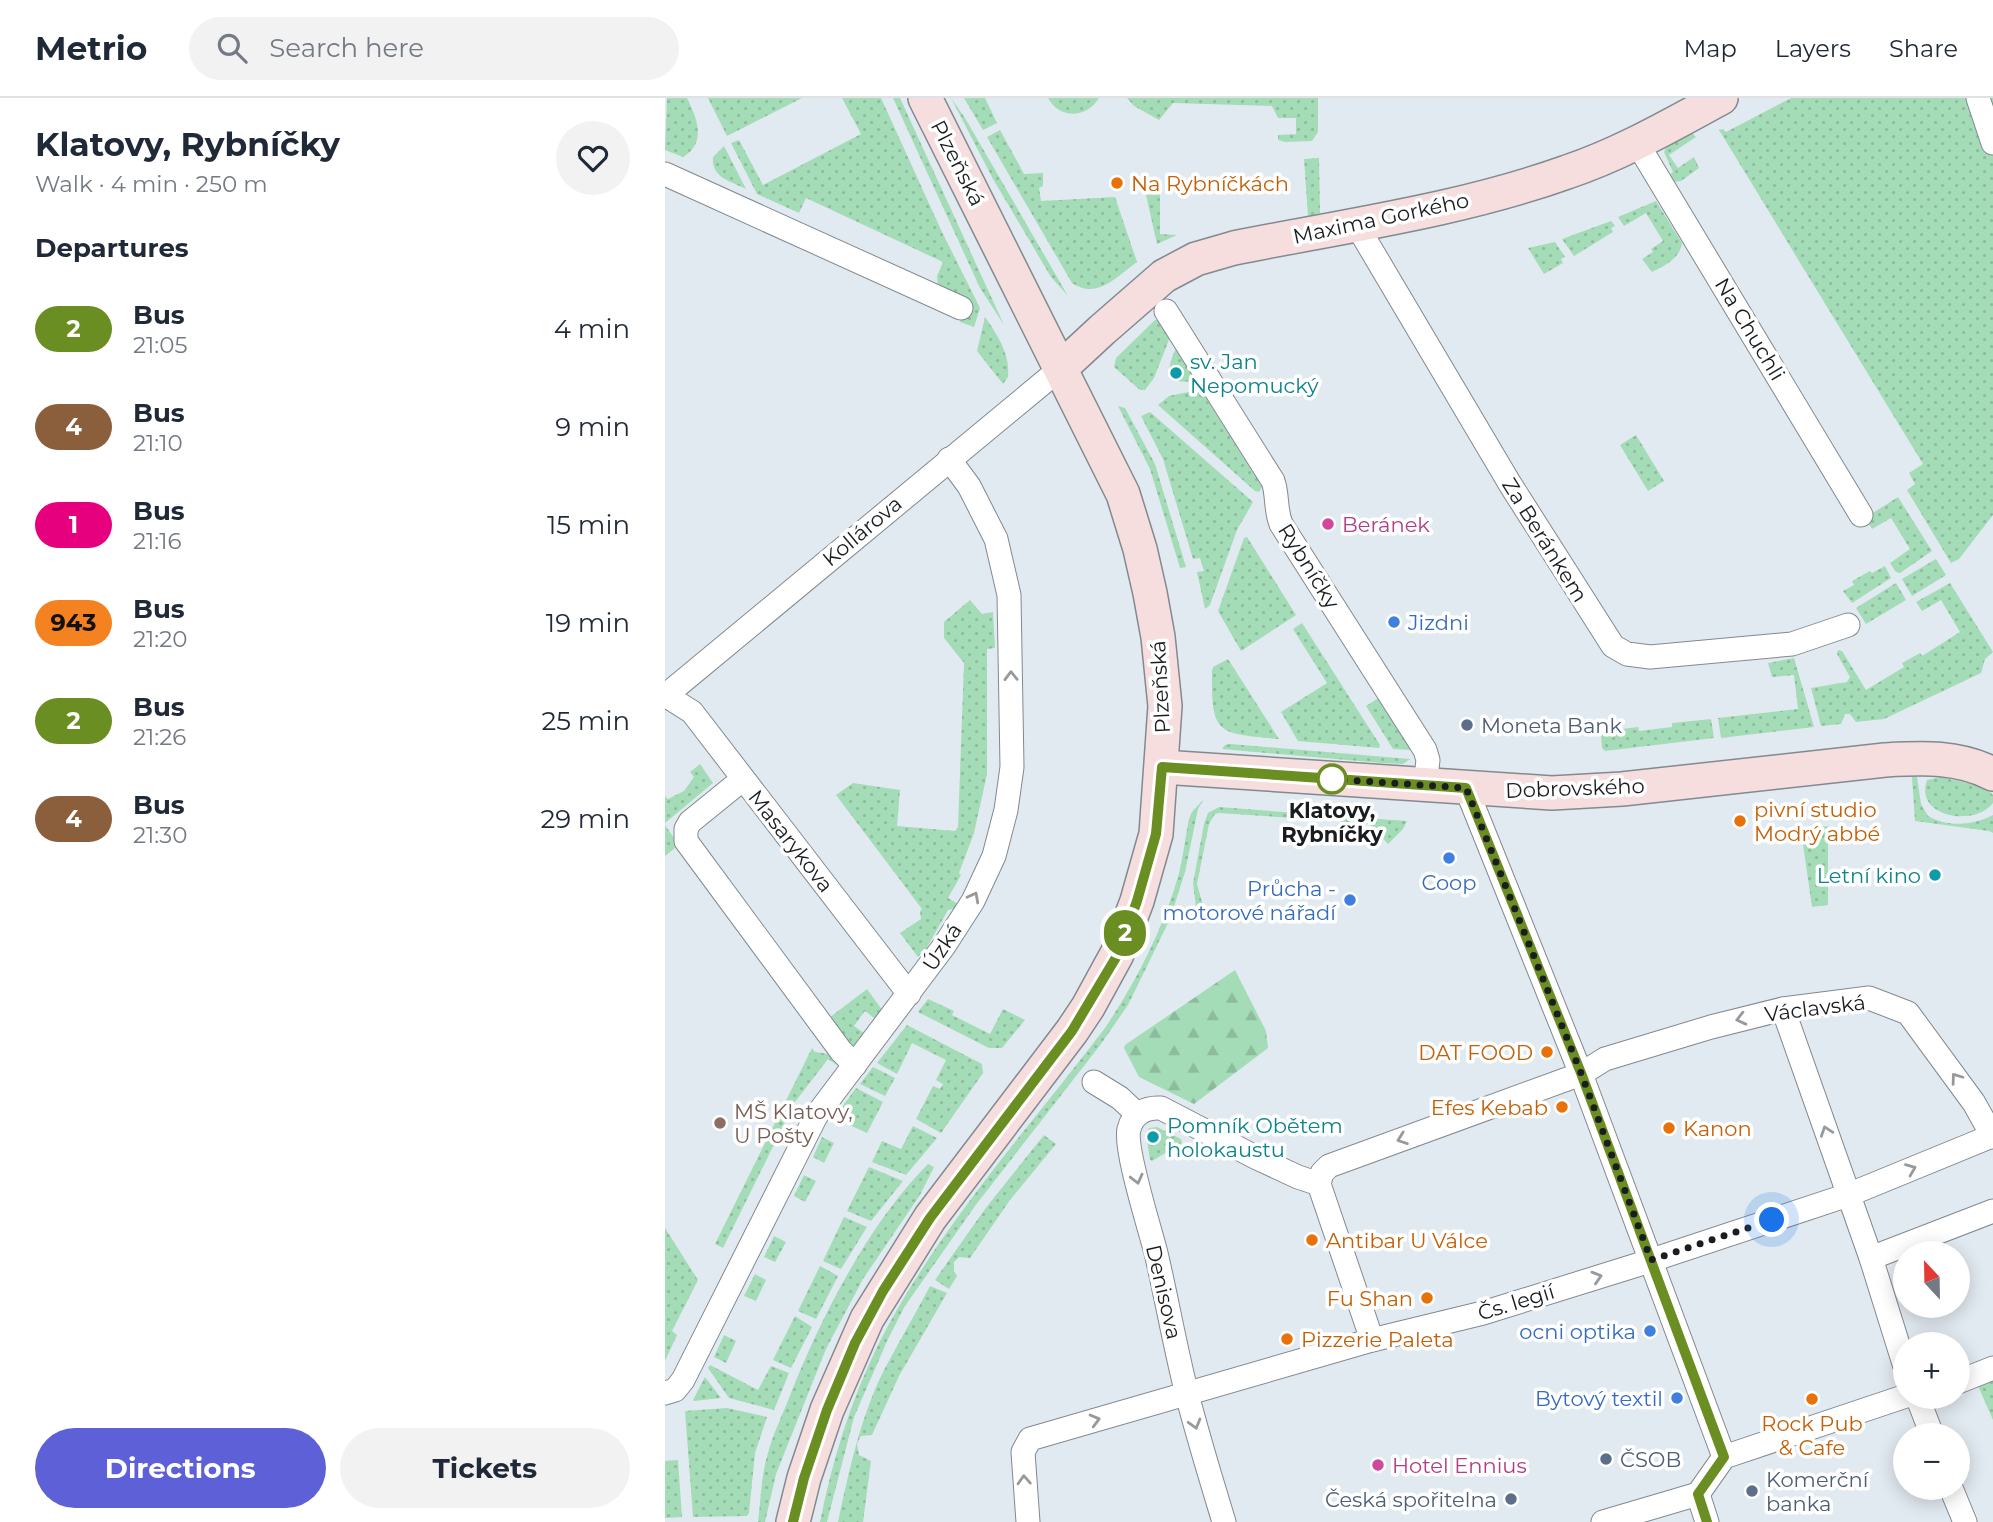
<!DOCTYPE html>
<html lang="en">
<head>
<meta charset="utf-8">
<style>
	body { margin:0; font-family:Montserrat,sans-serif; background:#f2f2f3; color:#1f2937; height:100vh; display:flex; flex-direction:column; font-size:26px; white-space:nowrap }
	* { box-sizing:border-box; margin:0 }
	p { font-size:23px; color:#747a83 }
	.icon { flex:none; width:38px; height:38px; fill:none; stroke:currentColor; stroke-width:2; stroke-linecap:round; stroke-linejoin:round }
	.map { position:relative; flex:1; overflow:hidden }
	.side { display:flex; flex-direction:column; background:#fff; width:665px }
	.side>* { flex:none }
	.badge { padding:0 14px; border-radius:23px; font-size:24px; line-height:46px }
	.needle { width:46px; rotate:338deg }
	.fabs { position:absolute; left:1228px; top:1143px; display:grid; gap:14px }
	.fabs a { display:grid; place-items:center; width:77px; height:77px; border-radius:50%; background:#fff; box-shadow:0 4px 18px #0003; font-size:35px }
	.you { position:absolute; width:35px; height:35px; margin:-18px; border:5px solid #fff; border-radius:50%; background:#1a73e8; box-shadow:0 0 0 10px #1a73e833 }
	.map>.badge { position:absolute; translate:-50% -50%; box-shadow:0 0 0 4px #fff }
	h2 { padding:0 35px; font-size:26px; line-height:63px }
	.round { display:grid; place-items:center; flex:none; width:74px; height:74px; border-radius:37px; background:#f2f2f3 }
	.summary { display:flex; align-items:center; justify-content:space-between; height:119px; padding:0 35px }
	h1 { font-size:33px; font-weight:700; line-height:52px }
	.primary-button { display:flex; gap:14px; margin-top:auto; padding:14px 35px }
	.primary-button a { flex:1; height:80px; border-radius:42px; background:#5e60d8; color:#fff; font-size:28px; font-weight:700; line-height:80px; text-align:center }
	.primary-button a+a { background:#f2f2f3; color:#1f2937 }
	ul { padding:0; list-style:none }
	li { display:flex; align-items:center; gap:21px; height:98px; padding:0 35px }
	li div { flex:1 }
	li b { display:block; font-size:26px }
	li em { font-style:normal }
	li .badge { min-width:77px; font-weight:700; text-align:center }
	header { display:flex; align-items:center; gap:42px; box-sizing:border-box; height:98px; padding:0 35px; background:#fff; border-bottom:2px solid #e0e1e3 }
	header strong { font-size:33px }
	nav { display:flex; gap:38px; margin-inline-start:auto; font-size:24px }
	.search { width:490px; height:63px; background:#f2f2f3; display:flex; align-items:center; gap:18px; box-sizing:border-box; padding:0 24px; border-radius:38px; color:#747a83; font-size:26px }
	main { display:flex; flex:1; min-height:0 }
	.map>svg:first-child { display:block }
	.green { fill:url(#green-dots) }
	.forest { fill:url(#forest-firs) }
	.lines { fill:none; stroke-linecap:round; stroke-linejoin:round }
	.street-casing { stroke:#82898f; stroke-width:25 }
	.secondary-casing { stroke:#82898f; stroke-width:36 }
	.street { stroke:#fff; stroke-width:23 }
	.secondary { stroke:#f5dedd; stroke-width:33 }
	.oneway { stroke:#98999b }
	.line-casing { stroke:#fff; stroke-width:16 }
	.line { stroke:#6b8e23; stroke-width:10 }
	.walk { stroke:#1a1d20; stroke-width:7; stroke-dasharray:0 12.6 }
	.food-dot { fill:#e8710a; stroke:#fff; stroke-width:2.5 }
	.culture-dot { fill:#0f9aa8; stroke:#fff; stroke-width:2.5 }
	.hotel-dot { fill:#d1479c; stroke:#fff; stroke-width:2.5 }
	.shop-dot { fill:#3f7fe0; stroke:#fff; stroke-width:2.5 }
	.service-dot { fill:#5c6f8a; stroke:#fff; stroke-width:2.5 }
	.stop-dot { fill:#fff; stroke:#6b8e23; stroke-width:3.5 }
	.education-dot { fill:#8d6e63; stroke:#fff; stroke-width:2.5 }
	.labels { text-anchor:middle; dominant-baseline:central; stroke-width:7; stroke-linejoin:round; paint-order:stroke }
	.street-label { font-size:21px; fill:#1a1d20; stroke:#fff }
	.food-label { font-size:21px; fill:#c56008; stroke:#fff; text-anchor:start }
	.culture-label { font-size:21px; fill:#0d838f; stroke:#fff; text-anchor:start }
	.hotel-label { font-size:21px; fill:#b23c85; stroke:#fff; text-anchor:start }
	.shop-label { font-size:21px; fill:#366cbe; stroke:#fff; text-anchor:end }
	.service-label { font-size:21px; fill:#4e5e75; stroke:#fff; text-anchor:start }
	.stop-label { font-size:21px; font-weight:bold; fill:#1a1d20; stroke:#fff }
	.education-label { font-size:21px; fill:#785e54; stroke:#fff; text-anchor:start }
</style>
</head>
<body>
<header>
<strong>Metrio</strong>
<div class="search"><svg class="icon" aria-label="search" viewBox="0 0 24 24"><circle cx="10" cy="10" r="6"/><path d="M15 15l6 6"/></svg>Search here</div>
<nav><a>Map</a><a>Layers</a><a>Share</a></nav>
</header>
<main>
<section class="side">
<div class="summary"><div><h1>Klatovy, Rybníčky</h1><p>Walk · 4 min · 250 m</p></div><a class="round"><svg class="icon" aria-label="heart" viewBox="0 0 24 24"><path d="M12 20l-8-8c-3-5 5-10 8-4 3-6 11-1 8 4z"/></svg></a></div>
<h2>Departures</h2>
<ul>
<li><span class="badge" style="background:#6b8e23;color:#fff">2</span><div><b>Bus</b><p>21:05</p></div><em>4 min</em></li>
<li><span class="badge" style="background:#8b5e3c;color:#fff">4</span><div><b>Bus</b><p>21:10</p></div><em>9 min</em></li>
<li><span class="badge" style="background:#e6007e;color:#fff">1</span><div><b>Bus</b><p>21:16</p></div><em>15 min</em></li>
<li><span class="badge" style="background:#f58220;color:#111">943</span><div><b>Bus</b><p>21:20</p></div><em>19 min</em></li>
<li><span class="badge" style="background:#6b8e23;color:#fff">2</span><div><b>Bus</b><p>21:26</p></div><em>25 min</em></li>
<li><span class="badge" style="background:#8b5e3c;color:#fff">4</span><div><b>Bus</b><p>21:30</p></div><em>29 min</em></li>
</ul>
<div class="primary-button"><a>Directions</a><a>Tickets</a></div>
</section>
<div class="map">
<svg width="1328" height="1424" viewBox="0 0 1328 1424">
	<defs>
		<pattern id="green-dots" width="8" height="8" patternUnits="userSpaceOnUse" patternTransform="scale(1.75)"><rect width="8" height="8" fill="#a4dcb7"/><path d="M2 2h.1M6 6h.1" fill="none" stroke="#8dbc9d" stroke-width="1.8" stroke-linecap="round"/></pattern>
		<pattern id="forest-firs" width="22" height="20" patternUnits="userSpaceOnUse" patternTransform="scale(1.75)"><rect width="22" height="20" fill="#a4dcb7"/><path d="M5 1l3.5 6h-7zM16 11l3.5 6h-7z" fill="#8dbc9d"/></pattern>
	</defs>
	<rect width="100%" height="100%" fill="#e2eaf1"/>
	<g class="green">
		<path d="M2,0H22C32,20 42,45 18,59L0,52Z"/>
		<path d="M43,0H137L62,38Z"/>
		<path d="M177,0H216L277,134L315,210L309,229L295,224L302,203L273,189L272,178L278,164L141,100L134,115L92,96L66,45L74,42L98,87L196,36Z"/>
		<path d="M228,0H235L339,227L315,190Z"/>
		<path d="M286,0L300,20L403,198L386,179L328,81Z"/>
		<path d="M299,0H320L332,25L318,32Z"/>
		<path d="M383,0H434C422,20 395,22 383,0Z"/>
		<path d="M462,0H653V34L647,43L620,44L613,42V37L631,36V20H613L607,8L508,5L494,22L469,8Z"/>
		<path d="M1126,0H1328V417L1294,461L1286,465L1242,392L1250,386L1244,375L1258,366L1054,32L1058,31L1061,34Z"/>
		<path d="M335,32L359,76L378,75V88L374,90L376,103L450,99L472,164C451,179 432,202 407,185L322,39Z"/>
		<path d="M1027,35L1031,39L1004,57L1013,70L1029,59L1034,70L1016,83L1008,84L1003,78L1008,74L999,54L1001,49Z"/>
		<path d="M59,48L81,91C66,83 46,80 48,59Z"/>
		<path d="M654,60L655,115L643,118L639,61Z"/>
		<path d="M495,96V136L512,137L492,146L481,97Z"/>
		<path d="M991,103L1017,145C1015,161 999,168 987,174L977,161L988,154L986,151L998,143L981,115L959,128L953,119Z"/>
		<path d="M946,123L950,128L946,130L948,134L909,158L897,141Z"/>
		<path d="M890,144L900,159L896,161L898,165L879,176L863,150Z"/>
		<path d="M320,219C333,238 345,256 343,279L338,286L312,253Z"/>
		<path d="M490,222H497L507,234L489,280L480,292H475L449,269L451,260Z"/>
		<path d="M512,248L535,279C525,285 516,285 506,281C502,269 507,259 512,248Z"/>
		<path d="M528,293L537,294L590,378L595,375L598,380L593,383L597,389L594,394L590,393L493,307L504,298Z"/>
		<path d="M453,308L460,310L490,366L521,469L515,470L485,371Z"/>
		<path d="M485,314L588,404L572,432L545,507L540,511L532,474L539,473L535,460L528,461L498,361L476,318Z"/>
		<path d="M971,337L999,383L983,393L955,347Z"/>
		<path d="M1233,399L1267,453L1235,475L1231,474L1225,465L1245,451L1226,420L1207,431L1200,420Z"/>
		<path d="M582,439L631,517L576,553L553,513L579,440Z"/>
		<path d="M1271,461L1281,477L1247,498L1237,481Z"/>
		<path d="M1220,468L1226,480L1187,505L1178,493L1189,487L1187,483L1205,473L1207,475Z"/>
		<path d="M1231,485L1241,502L1201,526L1191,510Z"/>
		<path d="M1285,485L1328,554L1320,561L1316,575L1219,621L1191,624L1185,616H1180L1176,626L1156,628L1146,590L1182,584L1185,579L1172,556L1173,552L1177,553L1201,592L1239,569L1237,565L1255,555L1257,558L1295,534L1276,502L1257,513L1251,504Z"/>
		<path d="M305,502L317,516L328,514L330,550L322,551V676L309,735L294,775L296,777L283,800L295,807L293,810L283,812L261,851L253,859L235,835L256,821L255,813L257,811L171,697L188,685L235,692L232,728L290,733L293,729L299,565L279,540V524Z"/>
		<path d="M637,525L715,647L714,650L633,643L616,614L662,585L628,531Z"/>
		<path d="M1129,560L1149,629L1056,640L1053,620L1133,611L1129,577L1107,579L1103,565Z"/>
		<path d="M563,561L614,641C553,635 546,638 547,573L548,569Z"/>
		<path d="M712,601L716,602L746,652L728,651L701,608Z"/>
		<path d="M1046,621L1049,640L940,653L937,650L936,637L949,636V632L973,629L974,633L1007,629V625Z"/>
		<path d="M565,646L745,661L738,666L717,665L557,651L560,647Z"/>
		<path d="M35,666L48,685L0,725V698L3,701L19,693L29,679L25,674Z"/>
		<path d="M1247,679H1252L1256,706L1263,718C1284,730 1308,727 1328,717V735L1324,733L1250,723Z"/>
		<path d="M1276,679L1320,689L1328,697V705C1310,729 1249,720 1262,682Z"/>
		<path d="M539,701L533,711L520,774L505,821L463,907L436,946L310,1108L240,1208L223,1241L189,1319L162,1424H155C167,1363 186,1302 213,1247C269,1135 364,1030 440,930C471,884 497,833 513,779C518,761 520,740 524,721L527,714Z"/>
		<path d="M554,709L658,717V722L554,715L550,716L544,726L532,786L537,804L547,821L540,825L532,817L528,785L539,726L543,715Z"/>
		<path d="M672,718L742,723L738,731L723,746L704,726L671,723Z"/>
		<path d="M0,727L14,747L0,758Z"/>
		<path d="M1163,728V807L1147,809L1136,732Z"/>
		<path d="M202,891L218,913L213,923L200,913L189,928L202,937L189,950L160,923Z"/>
		<path d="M263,901L289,913L287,917L325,936L338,911L360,922L337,950H324L253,914Z"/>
		<path d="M242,927L317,966L318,975L276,1035L251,1021L268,988L275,991L278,986L271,982L281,962L247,945L232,976L212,965Z"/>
		<path d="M147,950L150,954L172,957L176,970L163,961L130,1004L58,1150L50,1146Z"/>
		<path d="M208,969L230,980L220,998L195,986Z"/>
		<path d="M191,990L218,1004L202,1035L169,1020Z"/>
		<path d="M248,1028L272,1040L241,1077L207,1064L217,1043L236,1051Z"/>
		<path d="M492,1029L516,1041L517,1045L487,1063L485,1062L481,1036L484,1030Z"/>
		<path d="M379,1037L391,1046L345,1102L305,1160L294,1159L289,1164V1173L292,1178L284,1191L270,1182L320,1111Z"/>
		<path d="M157,1039L169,1045L159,1065L148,1059Z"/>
		<path d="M263,1066L269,1069L255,1097L198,1181L161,1251L111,1376L100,1424H93C96,1401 96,1377 103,1355C108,1336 117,1318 124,1300C155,1221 203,1126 263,1066Z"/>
		<path d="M204,1069L238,1083L206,1123L182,1113Z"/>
		<path d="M139,1077L151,1083L140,1104L129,1098Z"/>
		<path d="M179,1119L202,1129L176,1171L158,1163Z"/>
		<path d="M0,1130L33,1182L7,1233L12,1237L0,1263Z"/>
		<path d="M109,1138L121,1144L110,1164L99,1159Z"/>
		<path d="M155,1168L173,1178L151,1221L133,1213Z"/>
		<path d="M90,1176L101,1182L91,1203L79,1198Z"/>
		<path d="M265,1188L282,1195L234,1278L207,1337L196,1338L192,1346L194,1357L206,1363L198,1424H173C184,1373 195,1321 218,1274C233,1245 250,1217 265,1188Z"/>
		<path d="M130,1218L147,1229L126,1270L108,1262Z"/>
		<path d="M59,1237L71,1243L61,1265L49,1259Z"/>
		<path d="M45,1267L93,1292L106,1268L124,1275L109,1312L64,1300L43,1270Z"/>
		<path d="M40,1279L56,1300L29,1303L28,1302Z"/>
		<path d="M1328,1282V1322L1313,1288Z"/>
		<path d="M62,1310L102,1319L90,1355L84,1415L82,1418L28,1419L20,1313Z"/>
		<path d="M13,1362L17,1419L0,1420V1363Z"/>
	</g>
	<path class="forest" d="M570,872L601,933L603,950L529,1006L474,979L459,950L460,947Z"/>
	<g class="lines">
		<g class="street-casing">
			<g id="street">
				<path d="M1313,0L1328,45"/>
				<path d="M972,45L1196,417"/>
				<path d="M0,76L296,210"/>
				<path d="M691,126L845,386L948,548L962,556L985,559L1127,546L1183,527"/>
				<path d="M501,213L608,383C613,397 610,411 616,426L760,652L763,662L760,688"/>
				<path d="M0,597L27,614L244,896"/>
				<path d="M0,598L396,270"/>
				<path d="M78,681L25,724L21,731V743L176,953L190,967"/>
				<path d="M801,690L916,976L1059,1359L1033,1396"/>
				<path d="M1118,911L1206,1160L1241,1272"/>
				<path d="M429,984L455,1000L472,1016"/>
				<path d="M654,1086L657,1075L664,1068L916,976L940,961L1046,929L1118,911L1204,900L1243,915L1309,1005L1328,1039"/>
				<path d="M654,1086L707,1242"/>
				<path d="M1206,1160L1328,1113"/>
				<path d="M1293,1284L1328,1270"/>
				<path d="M0,1295L10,1292L18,1282L151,1018L279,848L308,803L329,758L341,712L347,669L344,497L331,441L304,388L284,361"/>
				<path d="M1252,1298L1267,1337"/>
				<path d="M1059,1359L1241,1298"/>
				<path d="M1286,1390L1300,1424"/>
				<path d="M1033,1396L1042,1424"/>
				<path d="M363,1424L358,1354L365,1341L707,1242L818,1215L972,1167L1183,1097L1327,1038"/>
				<path d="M559,1424C546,1381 533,1339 522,1296C510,1249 502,1202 491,1155C485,1131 459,1050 464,1031C468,1015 481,1009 496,1010L590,1059L633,1079L654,1086"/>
				<path d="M938,1424L1033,1396"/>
			</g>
		</g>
		<g class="secondary-casing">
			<g id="secondary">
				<path d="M396,270L437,232L499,178L531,161L569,150C679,128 796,112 902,74C956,56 1006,27 1056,0"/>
				<path d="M497,669L887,695L957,691L1220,662C1258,660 1293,658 1328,676"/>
				<path d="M128,1424L139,1380L162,1312L202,1221L265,1120L407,933L423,909L452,856L472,803L491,736L500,608L493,539L485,495L475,451L458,396L260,0"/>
			</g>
		</g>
		<use href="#street" class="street"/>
		<use href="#secondary" class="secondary"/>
	</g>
	<defs><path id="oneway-chevron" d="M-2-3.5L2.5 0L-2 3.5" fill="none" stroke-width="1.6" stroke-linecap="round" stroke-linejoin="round" transform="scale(1.75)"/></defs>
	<g class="oneway">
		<use href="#oneway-chevron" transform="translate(346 578) rotate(-91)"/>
		<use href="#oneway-chevron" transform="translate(309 799) rotate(-62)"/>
		<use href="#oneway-chevron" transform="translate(1076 921) rotate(166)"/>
		<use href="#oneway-chevron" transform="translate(1291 980) rotate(-126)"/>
		<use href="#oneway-chevron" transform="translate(1161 1033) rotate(-109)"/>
		<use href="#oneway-chevron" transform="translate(737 1041) rotate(160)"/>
		<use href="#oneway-chevron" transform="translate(1246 1071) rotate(-22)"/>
		<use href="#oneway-chevron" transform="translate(472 1081) rotate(76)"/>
		<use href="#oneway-chevron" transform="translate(932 1179) rotate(-17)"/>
		<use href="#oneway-chevron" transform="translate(430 1322) rotate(-15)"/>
		<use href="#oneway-chevron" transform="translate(530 1326) rotate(74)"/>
		<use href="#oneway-chevron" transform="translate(359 1382) rotate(-93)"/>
	</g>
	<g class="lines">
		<g class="line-casing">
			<path id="line" d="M128,1424L139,1380L162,1312L190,1245L218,1193L265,1120L407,933L453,856L472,803L491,736L497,669L801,690L916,975L1059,1359L1033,1396L1042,1424"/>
		</g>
		<use href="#line" class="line"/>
		<path class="walk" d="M667,681L801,690L916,975L986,1162L1107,1122"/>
	</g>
	<g class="food-dot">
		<circle cx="452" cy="85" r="7"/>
		<circle cx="1075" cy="723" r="7"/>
		<circle cx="882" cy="954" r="7"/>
		<circle cx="897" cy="1009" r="7"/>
		<circle cx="1004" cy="1030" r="7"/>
		<circle cx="647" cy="1142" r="7"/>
		<circle cx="762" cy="1200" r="7"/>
		<circle cx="622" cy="1241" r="7"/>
		<circle cx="1147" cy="1301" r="7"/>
	</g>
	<g class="culture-dot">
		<circle cx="511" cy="275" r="7"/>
		<circle cx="1270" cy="777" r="7"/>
		<circle cx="488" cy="1039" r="7"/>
	</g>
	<g class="hotel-dot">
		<circle cx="663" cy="426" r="7"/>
		<circle cx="713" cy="1367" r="7"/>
	</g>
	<g class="shop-dot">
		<circle cx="729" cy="524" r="7"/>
		<circle cx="784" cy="760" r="7"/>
		<circle cx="685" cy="802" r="7"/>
		<circle cx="985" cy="1233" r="7"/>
		<circle cx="1012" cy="1300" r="7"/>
	</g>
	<g class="service-dot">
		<circle cx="802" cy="627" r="7"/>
		<circle cx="941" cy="1361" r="7"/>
		<circle cx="1087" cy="1393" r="7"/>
		<circle cx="846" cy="1401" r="7"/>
	</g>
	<circle class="stop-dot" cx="667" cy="681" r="14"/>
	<circle class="education-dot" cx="55" cy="1025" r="7"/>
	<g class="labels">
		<g class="street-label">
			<text transform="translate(293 65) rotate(63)">Plzeňská</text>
			<text transform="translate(716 120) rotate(-12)">Maxima Gorkého</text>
			<text transform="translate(1085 231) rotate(59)">Na Chuchli</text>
			<text transform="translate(197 433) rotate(-40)">Kollárova</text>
			<text transform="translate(880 442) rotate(58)">Za Beránkem</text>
			<text transform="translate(644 468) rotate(58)">Rybníčky</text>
			<text transform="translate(495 589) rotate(-93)">Plzeňská</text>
			<text transform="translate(910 690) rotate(-2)">Dobrovského</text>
			<text transform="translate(126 743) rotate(52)">Masarykova</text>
			<text transform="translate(277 849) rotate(-56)">Úzká</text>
			<text transform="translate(1150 910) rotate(-7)">Václavská</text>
			<text transform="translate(499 1194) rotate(77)">Denisova</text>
			<text transform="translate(851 1204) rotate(-17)">Čs. legií</text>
		</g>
		<g class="food-label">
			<text x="466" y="85">Na Rybníčkách</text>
			<text x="1089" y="711">pivní studio<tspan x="1089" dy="24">Modrý abbé</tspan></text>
			<text x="868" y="954" text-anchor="end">DAT FOOD</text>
			<text x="883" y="1009" text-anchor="end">Efes Kebab</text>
			<text x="1018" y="1030">Kanon</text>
			<text x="661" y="1142">Antibar U Válce</text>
			<text x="748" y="1200" text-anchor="end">Fu Shan</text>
			<text x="636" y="1241">Pizzerie Paleta</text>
			<text x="1147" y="1325" text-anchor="middle">Rock Pub<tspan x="1147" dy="24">&amp; Cafe</tspan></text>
		</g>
		<g class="culture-label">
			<text x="525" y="263">sv. Jan<tspan x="525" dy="24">Nepomucký</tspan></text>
			<text x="1256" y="777" text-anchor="end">Letní kino</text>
			<text x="502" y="1027">Pomník Obětem<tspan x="502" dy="24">holokaustu</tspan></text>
		</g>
		<g class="hotel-label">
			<text x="677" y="426">Beránek</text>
			<text x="727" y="1367">Hotel Ennius</text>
		</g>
		<g class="shop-label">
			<text x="743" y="524" text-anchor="start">Jizdni</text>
			<text x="784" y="784" text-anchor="middle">Coop</text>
			<text x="671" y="790">Průcha -<tspan x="671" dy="24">motorové nářadí</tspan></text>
			<text x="971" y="1233">ocni optika</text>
			<text x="998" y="1300">Bytový textil</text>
		</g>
		<g class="service-label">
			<text x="816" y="627">Moneta Bank</text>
			<text x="955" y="1361">ČSOB</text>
			<text x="1101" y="1381">Komerční<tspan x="1101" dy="24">banka</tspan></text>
			<text x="832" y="1401" text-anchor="end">Česká spořitelna</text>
		</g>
		<g class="stop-label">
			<text x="667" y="712">Klatovy,<tspan x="667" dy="24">Rybníčky</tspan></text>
		</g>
		<g class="education-label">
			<text x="69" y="1013">MŠ Klatovy,<tspan x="69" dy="24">U Pošty</tspan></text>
		</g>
	</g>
</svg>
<div class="fabs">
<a><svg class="needle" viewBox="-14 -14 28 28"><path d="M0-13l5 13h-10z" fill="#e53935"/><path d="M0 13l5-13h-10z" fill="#747a83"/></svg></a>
<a>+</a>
<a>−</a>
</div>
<div class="you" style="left:1107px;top:1122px"></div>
<b class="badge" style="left:460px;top:835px;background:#6b8e23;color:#fff">2</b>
</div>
</main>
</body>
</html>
